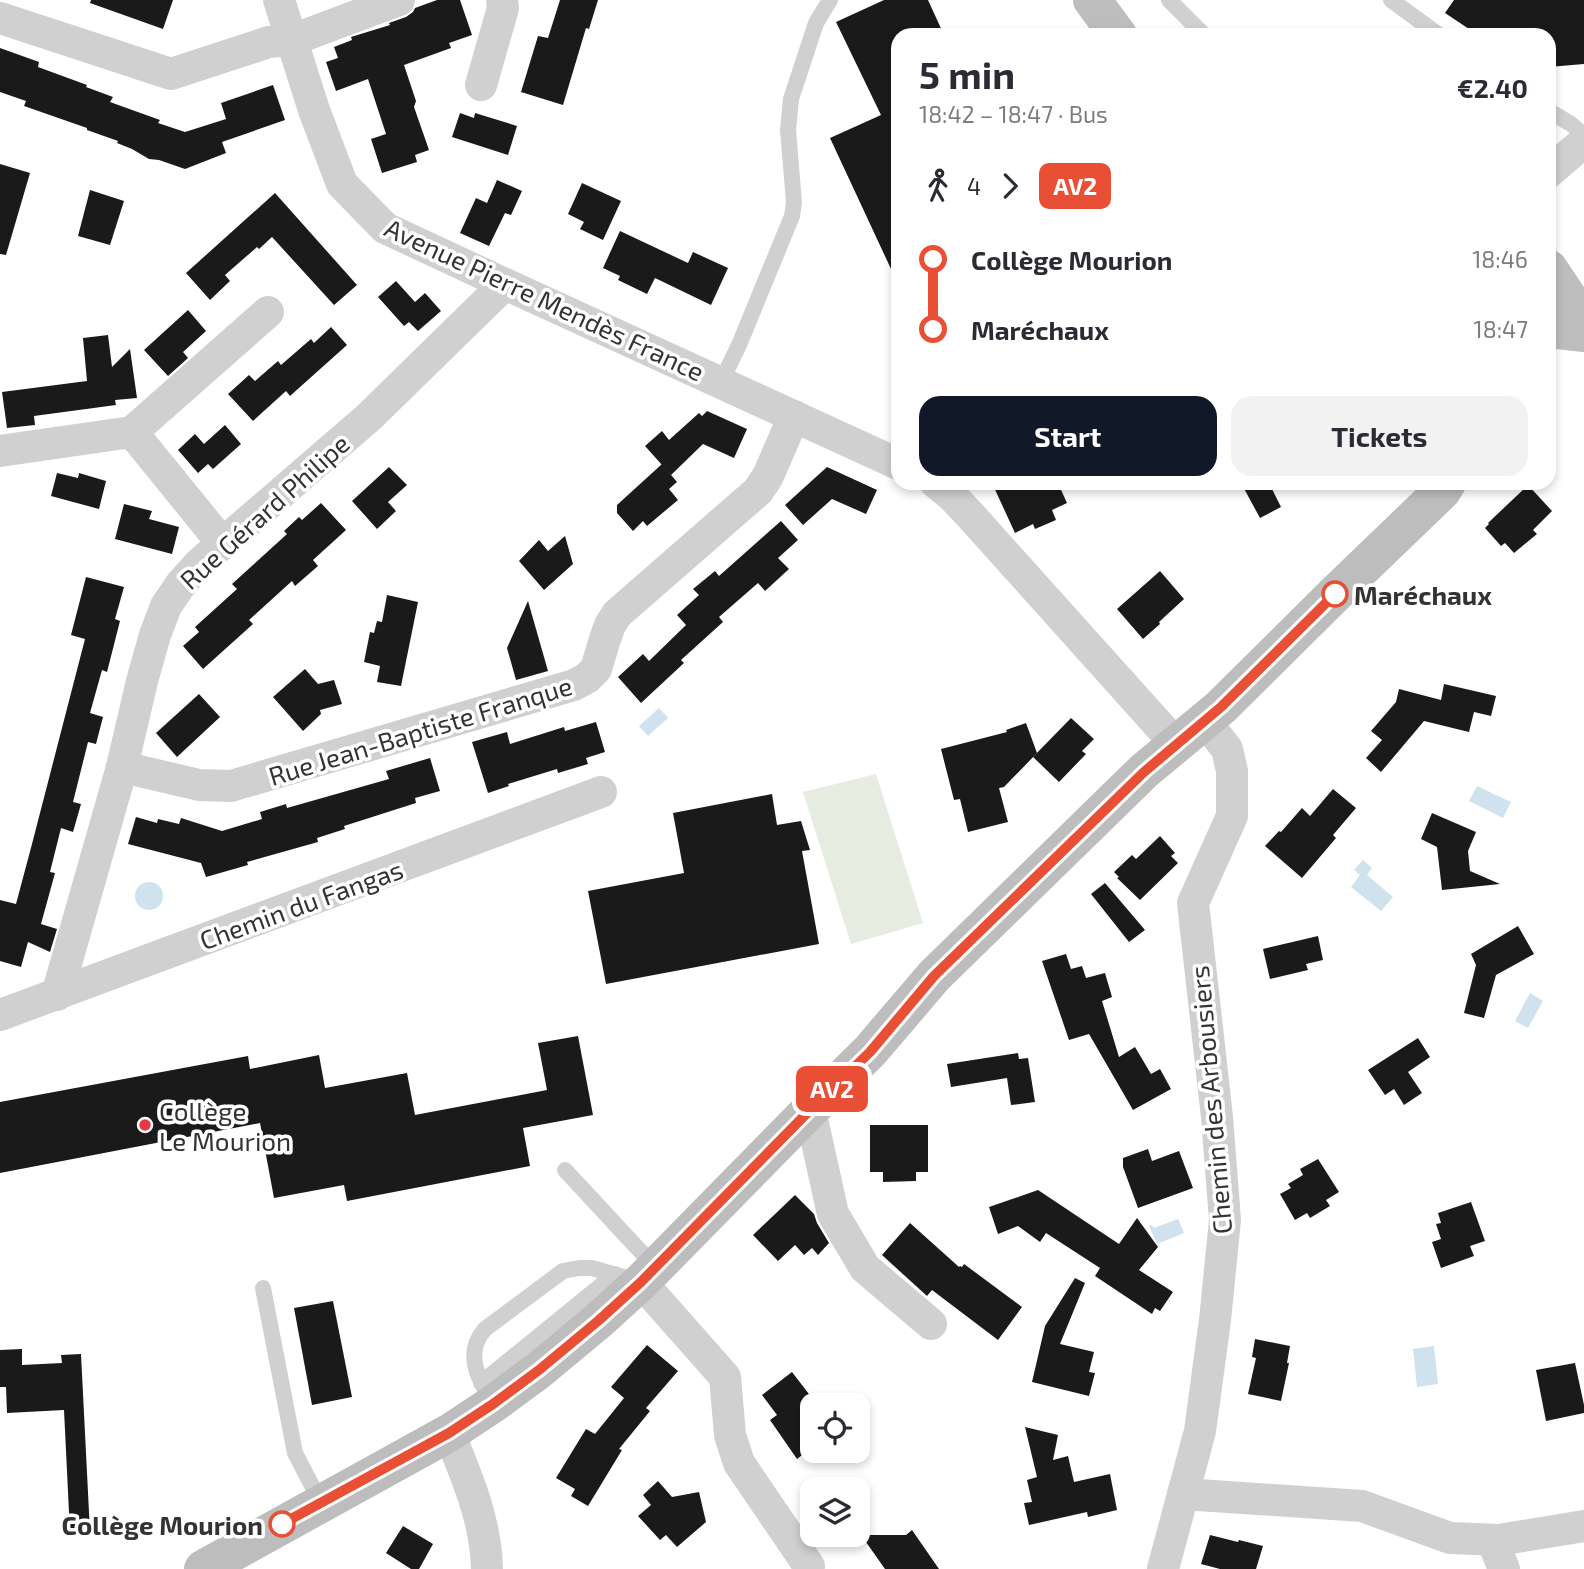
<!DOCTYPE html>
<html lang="en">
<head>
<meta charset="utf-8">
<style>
	body { margin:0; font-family:"Exo 2",sans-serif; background:#f2f2f3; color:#2b2b33; height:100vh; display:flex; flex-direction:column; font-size:26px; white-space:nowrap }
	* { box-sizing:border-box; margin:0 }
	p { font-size:23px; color:#7c7c81 }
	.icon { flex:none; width:38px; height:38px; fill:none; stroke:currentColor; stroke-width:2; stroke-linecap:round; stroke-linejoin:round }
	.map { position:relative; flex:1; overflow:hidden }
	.drawer { position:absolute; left:891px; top:28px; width:665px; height:462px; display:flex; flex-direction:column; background:#fff; border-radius:21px; box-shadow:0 4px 10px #0003 }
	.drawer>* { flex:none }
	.badge { padding:0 14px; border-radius:10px; font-size:24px; line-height:46px }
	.buttons { position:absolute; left:800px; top:1393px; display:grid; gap:14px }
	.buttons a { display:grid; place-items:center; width:70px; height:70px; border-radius:14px; background:#fff; box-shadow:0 4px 10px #0003; font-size:35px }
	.map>.badge { position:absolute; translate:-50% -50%; box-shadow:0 0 0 4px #fff }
	.legs { display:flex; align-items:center; gap:10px; height:77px; padding:0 28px; font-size:23px }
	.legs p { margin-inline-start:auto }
	.head { display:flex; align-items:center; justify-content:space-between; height:119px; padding:0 28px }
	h1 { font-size:38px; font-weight:700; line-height:52px }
	.button { display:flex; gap:14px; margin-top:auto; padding:14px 28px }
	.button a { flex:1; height:80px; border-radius:21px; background:#111827; color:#fff; font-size:28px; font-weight:700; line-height:80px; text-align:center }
	.button a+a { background:#f2f2f3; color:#2b2b33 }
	ul { padding:0 28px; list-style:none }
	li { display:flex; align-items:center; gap:24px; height:70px; font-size:26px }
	li i { display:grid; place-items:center; width:10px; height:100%; margin:0 9px; background:currentColor }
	li i::after { content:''; width:18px; height:18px; margin:-9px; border:5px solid; border-radius:50%; background:#fff }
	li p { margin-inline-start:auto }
	li:first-child i { background:linear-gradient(#0000 50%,currentColor 0) }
	li:last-child i { background:linear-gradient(currentColor 50%,#0000 0) }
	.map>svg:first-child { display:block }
	.green { fill:#e6ecdf }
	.water { fill:#cfe2ee }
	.building { fill:#1a1a1a }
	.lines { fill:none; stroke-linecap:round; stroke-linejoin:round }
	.lane { stroke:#d0d0d0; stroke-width:16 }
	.street { stroke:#d0d0d0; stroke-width:32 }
	.secondary { stroke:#bdbdbd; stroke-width:38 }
	.line-1-casing { stroke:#fff; stroke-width:16 }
	.line-1 { stroke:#e94f35; stroke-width:10 }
	.stop-1-dot { fill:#fff; stroke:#e94f35; stroke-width:3.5 }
	.poi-dot { fill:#e63946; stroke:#fff; stroke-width:2.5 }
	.labels { text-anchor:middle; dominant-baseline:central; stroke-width:7; stroke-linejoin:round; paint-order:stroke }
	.street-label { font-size:26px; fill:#333; stroke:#fff }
	.stop-label { font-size:26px; font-weight:bold; fill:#333; stroke:#fff; text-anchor:start }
	.poi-label { font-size:26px; fill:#333; stroke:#fff; text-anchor:start }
</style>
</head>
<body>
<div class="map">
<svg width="1584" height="1569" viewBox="0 0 1584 1569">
	<rect width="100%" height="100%" fill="#fff"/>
	<path class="green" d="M876,774L923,923L851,944L803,792Z"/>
	<g class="water">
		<path d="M659,708L668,718L648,736L639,726Z"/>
		<path d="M1477,786L1511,802L1503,818L1469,801Z"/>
		<path d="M1363,860L1372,868L1367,875L1393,897L1381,911L1351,887L1360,875L1354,870Z"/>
		<circle cx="149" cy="896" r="14"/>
		<path d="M1530,993L1543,1001L1528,1028L1515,1021Z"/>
		<path d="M1178,1219L1184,1233L1157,1244L1149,1226L1152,1225L1154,1228Z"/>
		<path d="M1434,1346L1438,1384L1417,1387L1413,1349Z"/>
	</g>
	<g class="building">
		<path d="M91,0H173L163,29L90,3Z"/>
		<path d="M437,0H460L472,35L449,43L451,48L404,65L416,101L414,107L429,150L415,155L417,162L382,173L371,139L386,134L368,79L336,91L326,62L338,58L334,47L352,40L351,37L390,25L389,23L406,17L413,12L415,8Z"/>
		<path d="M560,0H598L589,29L586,28L563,105L521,92L538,36L548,38Z"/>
		<path d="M884,0H928L944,35H898V284L830,138L881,115L836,22Z"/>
		<path d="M1454,0H1584V64L1549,67V35H1478L1445,13Z"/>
		<path d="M0,48L39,62L38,67L87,85L86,87L113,97L110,102L160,120L158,123L185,132L226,119L221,103L273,85L285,120L222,142L226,153L185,169L159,160L149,159L132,149L117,143L118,141L87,130V128L24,106L26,101L0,92Z"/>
		<path d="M460,113L474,118L475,113L517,126L508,155L452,137Z"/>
		<path d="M0,164L30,173L6,255L0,254Z"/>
		<path d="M497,180L522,191L511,215L505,213L489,246L460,233L476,198L487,203Z"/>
		<path d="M582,183L621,201L603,240L580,229L584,222L568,214Z"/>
		<path d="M90,190L124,201L110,245L78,236Z"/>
		<path d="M275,193L357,285L334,305L272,237L259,249L257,247L225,275L230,281L210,300L186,273Z"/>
		<path d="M620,231L688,263L693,252L728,268L711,305L655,278L647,294L618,280L620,276L603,268Z"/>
		<path d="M396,281L415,302L425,293L441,311L418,331L409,322L404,326L378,297Z"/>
		<path d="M188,310L206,331L183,352L188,358L168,376L144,350Z"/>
		<path d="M331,327L347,345L290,396L286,391L253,421L228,394L249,375L255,381L278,361L281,365L311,339L314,343Z"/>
		<path d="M108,335L112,367L130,349L137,398L115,400L116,405L34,416L35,425L7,428L2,392L87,381L83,338Z"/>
		<path d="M707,411L747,429L734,458L703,444L671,475L645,446L662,431L669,440L699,413L702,416Z"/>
		<path d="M225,425L241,444L213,469L208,464L198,473L178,450L195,434L204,444Z"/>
		<path d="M662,464L677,482L669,489L678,500L647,526L643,521L633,531L617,513V505Z"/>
		<path d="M389,467L407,485L388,502L396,511L377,529L352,501Z"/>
		<path d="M827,467L877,490L866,514L832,499L803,525L785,505Z"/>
		<path d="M57,473L78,478L79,473L106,481L99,509L51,496Z"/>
		<path d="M992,483H1058L1067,503L1052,510L1056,520L1035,529L1033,524L1015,533Z"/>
		<path d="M1241,483H1269L1281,507L1260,518Z"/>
		<path d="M1528,485L1552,511L1533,530L1537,534L1514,553L1505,543L1501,546L1485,528L1489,524L1488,523Z"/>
		<path d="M321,503L346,530L313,560L318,566L295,586L292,581L249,620L253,624L203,669L183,646L199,632L195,627L237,589L232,584L287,534L284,531L299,517L302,520Z"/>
		<path d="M124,504L152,511L149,519L179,527L172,554L115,539Z"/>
		<path d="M781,521L798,540L778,558L789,569L765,591L758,583L719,617L723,622L681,660L684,663L641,703L618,677L643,654L649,661L686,625L677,615L699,595L693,589L715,571L719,576Z"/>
		<path d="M565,536L573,564L544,590L519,561L539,540L548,551Z"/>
		<path d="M1160,571L1184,599L1159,622L1160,624L1143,639L1117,609Z"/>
		<path d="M86,577L124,587L115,619L120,621L107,672L102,670L90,713L103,717L96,744L88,742L73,802L81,804L73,832L61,828L50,872L55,873L41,924L57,929L50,952L28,942L21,967L0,961V900L16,904L32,844L85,639L71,635Z"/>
		<path d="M387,595L418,602L401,686L377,682L380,666L364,662L370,632L374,633L377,621L382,622Z"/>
		<path d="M528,601L548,671L516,680L507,648Z"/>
		<path d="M305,669L318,684L334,680L342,704L320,710L321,714L303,731L273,697Z"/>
		<path d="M1444,684L1496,696L1491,716L1474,712L1469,732L1424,721L1381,772L1366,758L1382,740L1371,731L1396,702L1399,689L1441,700Z"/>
		<path d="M199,694L220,717L177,757L156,733Z"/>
		<path d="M1071,718L1094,739L1082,751L1086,754L1059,782L1033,757Z"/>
		<path d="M596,722L605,752L586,758L588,764L558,773L557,769L508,784L509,786L488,793L472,742L507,732L510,744L564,727L565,731Z"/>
		<path d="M1026,723L1037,753L1004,787L999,788L1008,822L968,832L960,799L954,800L941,749L1007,732L1006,730Z"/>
		<path d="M430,758L440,791L415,798L416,803L344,826L345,829L317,838L318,842L247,862L248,865L206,877L201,863L128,844L136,817L157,823L158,819L179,824L181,818L222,831L262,819L260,812L286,804L287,808L389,779L386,771Z"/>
		<path d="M1333,789L1356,808L1333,835L1336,838L1302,878L1265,846L1279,831L1281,832L1302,808L1310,816Z"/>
		<path d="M772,794L777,825L801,821L810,850L802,851L819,944L606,984L588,891L684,873L673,813Z"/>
		<path d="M1432,813L1476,832L1468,851L1470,871L1500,884L1442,890L1437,847L1421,839Z"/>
		<path d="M1160,836L1175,853L1171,856L1178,863L1140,900L1117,878L1119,877L1114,872L1132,855L1136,859Z"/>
		<path d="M1105,883L1145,930L1129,942L1091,894Z"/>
		<path d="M1518,926L1534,954L1496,975L1484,1018L1464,1013L1476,965L1471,954Z"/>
		<path d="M1318,936L1323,960L1306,964L1308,970L1270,979L1263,949Z"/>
		<path d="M1066,954L1071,969L1082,966L1086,978L1105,973L1112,997L1102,1001L1119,1057L1135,1047L1151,1074L1160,1069L1171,1089L1133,1110L1089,1034L1069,1040L1042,961Z"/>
		<path d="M578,1036L593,1115L523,1128L530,1166L347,1201L344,1185L274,1198L260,1123L0,1173V1102L248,1056L250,1069L319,1055L325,1088L407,1073L415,1115L547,1090L538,1043Z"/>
		<path d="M1418,1038L1430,1057L1408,1072L1422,1093L1404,1105L1394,1089L1385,1095L1368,1070Z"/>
		<path d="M1018,1053L1019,1059L1028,1058L1035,1102L1011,1105L1007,1078L951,1087L947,1064Z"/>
		<path d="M870,1125H928V1172H916V1181L883,1182V1172H870Z"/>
		<path d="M1148,1149L1152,1161L1179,1151L1193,1188L1138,1208L1123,1167V1158Z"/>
		<path d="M1318,1159L1339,1192L1326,1200L1330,1206L1310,1218L1307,1213L1295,1220L1280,1194L1291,1188L1288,1184L1303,1175L1300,1169Z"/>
		<path d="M1038,1190L1119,1244L1137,1218L1158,1247L1139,1270L1173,1292L1160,1311L1155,1308L1152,1314L1095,1276L1100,1268L1046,1233L1040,1242L1018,1226L998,1234L989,1207Z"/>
		<path d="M795,1195L814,1214L817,1223L829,1243L818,1255L812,1248L804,1255L795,1245L778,1261L753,1235Z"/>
		<path d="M1471,1202L1485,1241L1470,1246L1474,1256L1441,1268L1432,1242L1441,1239L1436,1224L1441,1223L1438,1213Z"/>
		<path d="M910,1223L959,1267L960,1266L962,1267L964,1264L1022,1307L998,1340L932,1290L927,1296L882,1255Z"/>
		<path d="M1075,1278L1085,1283L1060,1344L1094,1352L1089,1372L1095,1373L1089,1396L1032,1382L1045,1326Z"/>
		<path d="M333,1301L352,1397L312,1405L294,1308Z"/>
		<path d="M1255,1339L1290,1346L1287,1363H1289L1281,1401L1248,1394L1256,1358L1252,1357Z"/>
		<path d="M647,1345L678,1371L646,1408L650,1411L619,1449L622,1450L588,1506L571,1496L575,1489L556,1478L586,1429L595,1434L624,1398L611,1387Z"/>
		<path d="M22,1349V1365L62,1363L61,1355L81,1354L90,1532L70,1533L64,1410L7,1413L6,1387H0V1350Z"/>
		<path d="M1575,1363L1584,1405V1413L1546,1421L1536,1370Z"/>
		<path d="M792,1372L812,1398V1447L797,1459L770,1420L777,1415L762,1395Z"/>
		<path d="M1025,1427L1058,1435L1053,1460L1068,1456L1074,1482L1110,1474L1117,1510L1088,1517L1087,1512L1029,1525L1024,1503L1032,1502L1027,1480L1037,1477Z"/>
		<path d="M658,1481L672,1497L699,1492L706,1522L677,1547L666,1535L660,1540L638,1516L651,1505L643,1495Z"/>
		<path d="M403,1526L433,1544L419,1569H411L386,1553Z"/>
		<path d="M912,1530L939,1569H885L861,1535H906Z"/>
		<path d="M1210,1535L1238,1542L1239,1540L1263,1546L1256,1569H1220L1201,1564Z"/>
	</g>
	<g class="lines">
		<g class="lane">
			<path d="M1169,0L1204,35"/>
			<path d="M1391,0L1439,35"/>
			<path d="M1549,111L1571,124L1584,135"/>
			<path d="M721,382L739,345L792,216L794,203L793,190L788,130L791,99L816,23L830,0"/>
			<path d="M565,1170L655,1267"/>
			<path d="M263,1288L295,1453L321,1503"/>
			<path d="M481,1383L615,1274"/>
			<path d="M493,1404C479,1379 463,1354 485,1329L563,1271L579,1268H592L638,1281"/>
		</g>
		<g class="street">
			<path d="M279,0L314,110L342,184L385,228L505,284L898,464"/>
			<path d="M0,18L171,74L269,42L292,40L399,0"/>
			<path d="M481,85L503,8L502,0"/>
			<path d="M1549,172L1584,142"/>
			<path d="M132,432L268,312"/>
			<path d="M0,451L132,432L223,544"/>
			<path d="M936,483L953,497L971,516L1165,732L1178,743"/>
			<path d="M122,767L199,785L231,786L574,685L587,678L596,669L605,639L610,625L617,614L758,491L768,476L794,416"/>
			<path d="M57,995L122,767L142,681L155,635L166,606L181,584L200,563L369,417L505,284"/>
			<path d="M0,1015L601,792"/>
			<path d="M810,1110L833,1214L865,1268L931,1324"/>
			<path d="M641,1282L725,1377L730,1435L739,1463L809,1566"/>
			<path d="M449,1433C467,1477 486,1521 487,1569"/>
			<path d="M1183,1494L1362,1506L1450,1538L1499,1540L1584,1526"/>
			<path d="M1492,1540L1504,1569"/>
			<path d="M1163,1569L1200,1431L1215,1320L1225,1220L1217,1117L1193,903L1232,816V771L1227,749L1204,720"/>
		</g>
		<g class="secondary">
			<path d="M1092,0L1118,35"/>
			<path d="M1549,269L1573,305L1584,315"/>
			<path d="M1549,329L1584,333"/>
			<path d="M203,1569L449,1433L493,1404L539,1370L598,1321L641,1282L810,1110L870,1051L934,976L1144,771L1221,707L1335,594L1442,491L1447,483"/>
		</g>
	</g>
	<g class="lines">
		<g class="line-1-casing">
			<path id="line-1" d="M282,1524L449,1433L493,1404L539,1370L598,1321L641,1282L810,1110L870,1052L934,976L1144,772L1221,707L1335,594"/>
		</g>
		<use href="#line-1" class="line-1"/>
	</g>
	<g class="stop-1-dot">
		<circle cx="1335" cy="594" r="12"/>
		<circle cx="282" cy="1524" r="12"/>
	</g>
	<circle class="poi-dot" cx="145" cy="1125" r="7"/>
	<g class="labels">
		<g class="street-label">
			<text transform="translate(545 299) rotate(25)">Avenue Pierre Mendès France</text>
			<text transform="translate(264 511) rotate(-42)">Rue Gérard Philipe</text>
			<text transform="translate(420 730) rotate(-17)">Rue Jean-Baptiste Franque</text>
			<text transform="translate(301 904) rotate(-20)">Chemin du Fangas</text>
			<text transform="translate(1210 1100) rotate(-95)">Chemin des Arbousiers</text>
		</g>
		<g class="stop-label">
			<text x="1354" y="594">Maréchaux</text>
			<text x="263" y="1524" text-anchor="end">Collège Mourion</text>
		</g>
		<g class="poi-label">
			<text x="159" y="1110">Collège<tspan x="159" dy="30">Le Mourion</tspan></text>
		</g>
	</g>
</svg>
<div class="buttons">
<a><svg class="icon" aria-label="locate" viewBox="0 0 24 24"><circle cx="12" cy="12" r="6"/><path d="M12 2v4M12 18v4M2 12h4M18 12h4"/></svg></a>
<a><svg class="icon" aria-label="layers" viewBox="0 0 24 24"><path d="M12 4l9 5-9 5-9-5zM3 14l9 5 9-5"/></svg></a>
</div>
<b class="badge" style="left:832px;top:1089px;background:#e94f35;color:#fff">AV2</b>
<section class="drawer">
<div class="head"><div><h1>5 min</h1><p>18:42 – 18:47 · Bus</p></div><b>€2.40</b></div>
<div class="legs"><svg class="icon" aria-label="walk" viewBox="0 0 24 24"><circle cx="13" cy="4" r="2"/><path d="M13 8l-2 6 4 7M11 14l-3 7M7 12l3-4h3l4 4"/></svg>4<svg class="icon" aria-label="forward" viewBox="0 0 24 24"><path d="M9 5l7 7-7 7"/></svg><b class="badge" style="background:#e94f35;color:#fff">AV2</b></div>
<ul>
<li><i style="color:#e94f35"></i><b>Collège Mourion</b><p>18:46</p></li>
<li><i style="color:#e94f35"></i><b>Maréchaux</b><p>18:47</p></li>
</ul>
<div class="button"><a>Start</a><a>Tickets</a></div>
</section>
</div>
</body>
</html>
